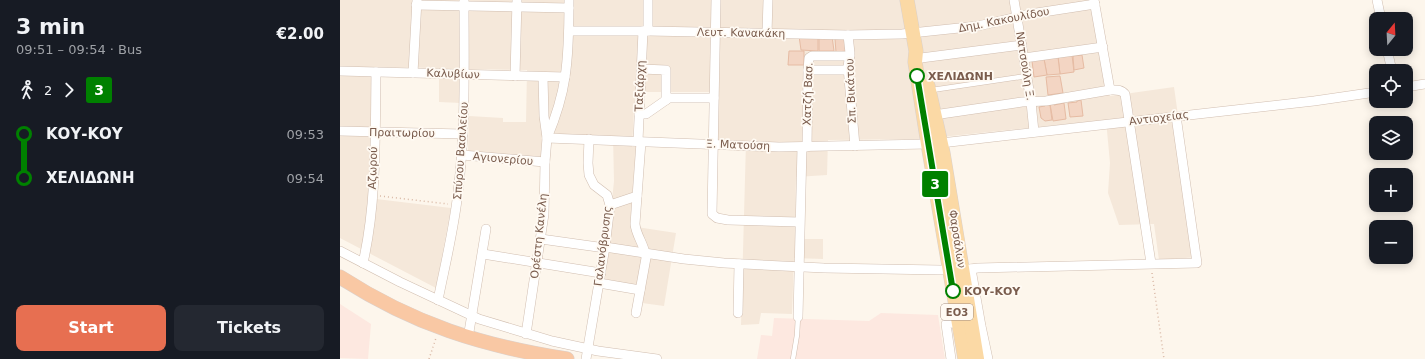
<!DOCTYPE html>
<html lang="en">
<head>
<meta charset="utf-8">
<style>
	body { margin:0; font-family:"DejaVu Sans",sans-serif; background:#242831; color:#f1f3f6; height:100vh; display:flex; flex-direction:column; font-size:15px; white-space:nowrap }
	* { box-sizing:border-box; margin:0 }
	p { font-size:13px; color:#9ea1a6 }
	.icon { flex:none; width:22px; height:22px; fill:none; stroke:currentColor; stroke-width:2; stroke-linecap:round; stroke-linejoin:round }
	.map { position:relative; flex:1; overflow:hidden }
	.panel { display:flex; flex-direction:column; background:#171b24; width:340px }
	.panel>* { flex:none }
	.badge { padding:0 8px; border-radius:3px; font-size:14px; line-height:26px }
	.needle { width:26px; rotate:18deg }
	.buttons { position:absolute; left:1029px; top:12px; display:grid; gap:8px }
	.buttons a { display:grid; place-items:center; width:44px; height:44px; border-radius:8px; background:#171b24; box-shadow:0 2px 10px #0003; font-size:20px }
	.map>.badge { position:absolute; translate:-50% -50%; box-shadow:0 0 0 2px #fff }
	.legs { display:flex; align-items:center; gap:6px; height:44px; padding:0 16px; font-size:13px }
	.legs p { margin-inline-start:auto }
	.overview { display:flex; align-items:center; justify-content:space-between; height:68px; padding:0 16px }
	h1 { font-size:22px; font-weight:700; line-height:30px }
	.action { display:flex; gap:8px; margin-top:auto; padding:8px 16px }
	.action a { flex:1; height:46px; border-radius:8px; background:#e76f51; color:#fff; font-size:16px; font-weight:700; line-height:46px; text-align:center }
	.action a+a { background:#242831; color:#f1f3f6 }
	ul { padding:0 16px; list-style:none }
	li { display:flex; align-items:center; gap:14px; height:44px; font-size:15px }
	li i { display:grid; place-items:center; width:6px; height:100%; margin:0 5px; background:currentColor }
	li i::after { content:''; width:10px; height:10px; margin:-5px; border:3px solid; border-radius:50%; background:#171b24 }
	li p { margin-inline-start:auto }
	li:first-child i { background:linear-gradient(#0000 50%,currentColor 0) }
	li:last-child i { background:linear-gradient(currentColor 50%,#0000 0) }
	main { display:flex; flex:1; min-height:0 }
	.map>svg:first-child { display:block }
	.residential { fill:#f5e8da }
	.commercial { fill:#fde8e0 }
	.building { fill:#f3d5c3; stroke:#e6bba3 }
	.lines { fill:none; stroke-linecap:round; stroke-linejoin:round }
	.service-casing { stroke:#d1beb0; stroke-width:5.5 }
	.minor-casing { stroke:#d1beb0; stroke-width:10 }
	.primary-casing { stroke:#dad1cd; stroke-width:15 }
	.trunk-casing { stroke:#dad1cd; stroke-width:15 }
	.path { stroke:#d9b8a5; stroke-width:1.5; stroke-dasharray:1 3; stroke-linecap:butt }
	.service { stroke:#fff; stroke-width:4.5 }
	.minor { stroke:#fff; stroke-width:9 }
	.primary { stroke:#fbd9a5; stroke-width:14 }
	.trunk { stroke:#f9c8a4; stroke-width:14 }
	.line-1-casing { stroke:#fff; stroke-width:9 }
	.line-1 { stroke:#008000; stroke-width:6 }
	.stop-1-dot { fill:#fff; stroke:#008000; stroke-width:2 }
	.labels { text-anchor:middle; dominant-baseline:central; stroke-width:3.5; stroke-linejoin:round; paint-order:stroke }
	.shield { fill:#fffaf3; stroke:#a28b7f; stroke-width:1 }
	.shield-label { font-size:10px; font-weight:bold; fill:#7a5c4d }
	.street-label { font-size:11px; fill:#7a5c4d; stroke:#fffaf3 }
	.stop-label { font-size:11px; font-weight:bold; fill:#7a5c4d; stroke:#fffaf3; text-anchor:start }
</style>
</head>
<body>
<main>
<section class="panel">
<div class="overview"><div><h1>3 min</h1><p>09:51 – 09:54 · Bus</p></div><b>€2.00</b></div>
<div class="legs"><svg class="icon" aria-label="walk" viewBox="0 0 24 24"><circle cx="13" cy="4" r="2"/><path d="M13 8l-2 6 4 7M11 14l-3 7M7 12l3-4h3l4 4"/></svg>2<svg class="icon" aria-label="forward" viewBox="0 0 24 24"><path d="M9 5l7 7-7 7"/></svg><b class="badge" style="background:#008000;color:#fff">3</b></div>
<ul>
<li><i style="color:#008000"></i><b>ΚΟΥ-ΚΟΥ</b><p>09:53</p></li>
<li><i style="color:#008000"></i><b>ΧΕΛΙΔΩΝΗ</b><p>09:54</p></li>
</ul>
<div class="action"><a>Start</a><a>Tickets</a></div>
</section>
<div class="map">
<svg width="1085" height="359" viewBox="0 0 1085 359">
	<rect width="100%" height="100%" fill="#fdf6ec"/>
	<path class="residential" d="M0,0H754L770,96L834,87L858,257L819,260L814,224L779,225L768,193L770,163L766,120L582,139L488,140L487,175L456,177L455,239H483V259L454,258L452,314L421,313L419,324L401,325L406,142L378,140V92H295L292,147H296L290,226L336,233L324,306L302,303L305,287L264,279L274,181L273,136L202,134L201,157L128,152L129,116L163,118V122H186L187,70L121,69V103L99,102V68L32,67L31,150L28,198L111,208L96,288L0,238Z"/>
	<g class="commercial">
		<path d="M0,304L31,324L28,359L0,358Z"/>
		<path d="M541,313L598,315L605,359H417L421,335L432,336L434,318L529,321Z"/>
	</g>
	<g class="building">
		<path d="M459,36H478V51L461,50Z"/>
		<path d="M479,36H492L494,51H479Z"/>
		<path d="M504,38L507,51L496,52L495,39Z"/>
		<path d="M449,51H464V65H448Z"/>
		<path d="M732,55L734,72L720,74L718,57Z"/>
		<path d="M742,55L744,68L734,70L733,56Z"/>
		<path d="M718,57L720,74L707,75L704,59Z"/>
		<path d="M704,59L707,75L694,77L692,61Z"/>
		<path d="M720,76L723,93L708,95L706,77Z"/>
		<path d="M741,100L743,116L730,117L728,103L737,102V101Z"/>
		<path d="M714,103V105L724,103L726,119L713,121L710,104Z"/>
		<path d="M705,104H708L709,105H710L712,120L705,121L701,118L699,107L705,106Z"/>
	</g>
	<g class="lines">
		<g class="service-casing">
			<g id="service">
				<path d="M592,90L687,76"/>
				<path d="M453,359L457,335L458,317"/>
			</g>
		</g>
		<g class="minor-casing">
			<g id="minor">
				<path d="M229,0C229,25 229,52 225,77C222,98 215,119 207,138L439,147L588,144"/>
				<path d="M308,0V31"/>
				<path d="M376,0L372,214L377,218L388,220L459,222"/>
				<path d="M674,0L691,102L694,132"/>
				<path d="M754,0L770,90"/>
				<path d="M1037,0L1041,19"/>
				<path d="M76,5L229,8"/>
				<path d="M229,31H308L508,35L562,34L638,26L690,14L755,4"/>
				<path d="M427,33L428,0"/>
				<path d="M508,35L510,53L508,67L515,146"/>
				<path d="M1047,49L1052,71"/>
				<path d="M581,58L682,45"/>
				<path d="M684,58L763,47"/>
				<path d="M301,69L326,70V100"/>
				<path d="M468,70H508"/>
				<path d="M0,71L225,77"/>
				<path d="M73,73L77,0"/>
				<path d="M175,76L177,0"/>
				<path d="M1066,87L1085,84"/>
				<path d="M299,114H306L329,98H374"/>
				<path d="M594,115L682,102L706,101L770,90C776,90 781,89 785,94L811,263"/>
				<path d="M0,131L123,134"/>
				<path d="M298,141L303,31"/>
				<path d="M601,143L974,101L1036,92"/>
				<path d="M467,147L468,70L469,58L472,56H510"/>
				<path d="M122,155L205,162"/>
				<path d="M270,205L297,196"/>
				<path d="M201,239L265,248"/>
				<path d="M265,247L344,259L384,263L484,268L601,270"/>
				<path d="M0,251L60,282L139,319L212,341L258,351L317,359"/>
				<path d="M143,254L261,273"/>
				<path d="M23,263C37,201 35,136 36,72"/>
				<path d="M631,269L641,326L648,359"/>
				<path d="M622,270L638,268L857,263L836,116"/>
				<path d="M259,283L300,290"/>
				<path d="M98,300C105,265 114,229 118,192C126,128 124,64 124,0"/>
				<path d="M296,313L306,258C305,245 296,236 295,224L301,142"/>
				<path d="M398,313L399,264"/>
				<path d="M458,317L462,147"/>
				<path d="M186,334L204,214L205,162L207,138L204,116L203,77"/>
				<path d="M128,338L146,229"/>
				<path d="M246,359L265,247L270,205L267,195L254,185L249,175L248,163L249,139"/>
				<path d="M611,359L606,324L618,322"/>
			</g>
		</g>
		<g class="primary-casing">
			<g id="primary">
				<path d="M567,0L576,51L575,62L588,144L625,359"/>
				<path d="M588,86L603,153L637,359"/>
			</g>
		</g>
		<g class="trunk-casing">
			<path id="trunk" d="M0,277C73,324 142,346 227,359"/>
		</g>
		<g class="path">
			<path d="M40,196L108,204"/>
			<path d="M812,273L824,359"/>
			<path d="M89,359L96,338"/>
		</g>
		<use href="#service" class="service"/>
		<use href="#minor" class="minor"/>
		<use href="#primary" class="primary"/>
		<use href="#trunk" class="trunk"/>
	</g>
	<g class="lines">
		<g class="line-1-casing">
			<path id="line-1" d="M577,76L613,291"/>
		</g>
		<use href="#line-1" class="line-1"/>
	</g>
	<g class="stop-1-dot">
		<circle cx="577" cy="76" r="7"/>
		<circle cx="613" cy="291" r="7"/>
	</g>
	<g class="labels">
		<rect class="shield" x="601" y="304" width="32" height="16" rx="3"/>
		<g class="shield-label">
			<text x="617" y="312">ΕΟ3</text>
		</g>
		<g class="street-label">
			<text transform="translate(664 20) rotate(-11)">Δημ. Κακουλίδου</text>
			<text transform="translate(401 33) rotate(1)">Λευτ. Κανακάκη</text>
			<text transform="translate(685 66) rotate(81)">Νατσούλη Ξ.</text>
			<text transform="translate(113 74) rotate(2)">Καλυβίων</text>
			<text transform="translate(300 86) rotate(-88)">Ταξιάρχη</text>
			<text transform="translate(511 91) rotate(-92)">Σπ. Βικάτου</text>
			<text transform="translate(468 94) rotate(-88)">Χατζή Βασ.</text>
			<text transform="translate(819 118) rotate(-7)">Αντιοχείας</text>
			<text transform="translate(62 133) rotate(1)">Πραιτωρίου</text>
			<text transform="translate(398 145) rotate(2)">Ξ. Ματούση</text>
			<text transform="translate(121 151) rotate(-86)">Σπύρου Βασιλείου</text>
			<text transform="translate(163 159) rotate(5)">Αγιονερίου</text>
			<text transform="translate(33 168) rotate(-88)">Αζωρού</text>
			<text transform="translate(199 236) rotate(-84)">Ορέστη Κανέλη</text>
			<text transform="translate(617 239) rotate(81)">Φαρσάλων</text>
			<text transform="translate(263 246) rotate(-83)">Γαλανόβρυσης</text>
		</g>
		<g class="stop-label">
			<text x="588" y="76">ΧΕΛΙΔΩΝΗ</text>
			<text x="624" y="291">ΚΟΥ-ΚΟΥ</text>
		</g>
	</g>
</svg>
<div class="buttons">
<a><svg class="needle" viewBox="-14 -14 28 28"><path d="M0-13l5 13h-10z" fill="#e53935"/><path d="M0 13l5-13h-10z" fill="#9ea1a6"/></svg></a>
<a><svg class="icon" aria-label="locate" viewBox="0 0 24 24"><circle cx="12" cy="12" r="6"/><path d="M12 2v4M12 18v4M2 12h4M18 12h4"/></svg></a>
<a><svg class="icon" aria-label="layers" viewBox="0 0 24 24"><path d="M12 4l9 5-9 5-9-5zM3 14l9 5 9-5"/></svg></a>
<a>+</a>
<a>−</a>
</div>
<b class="badge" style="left:595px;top:184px;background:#008000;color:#fff">3</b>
</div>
</main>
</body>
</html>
